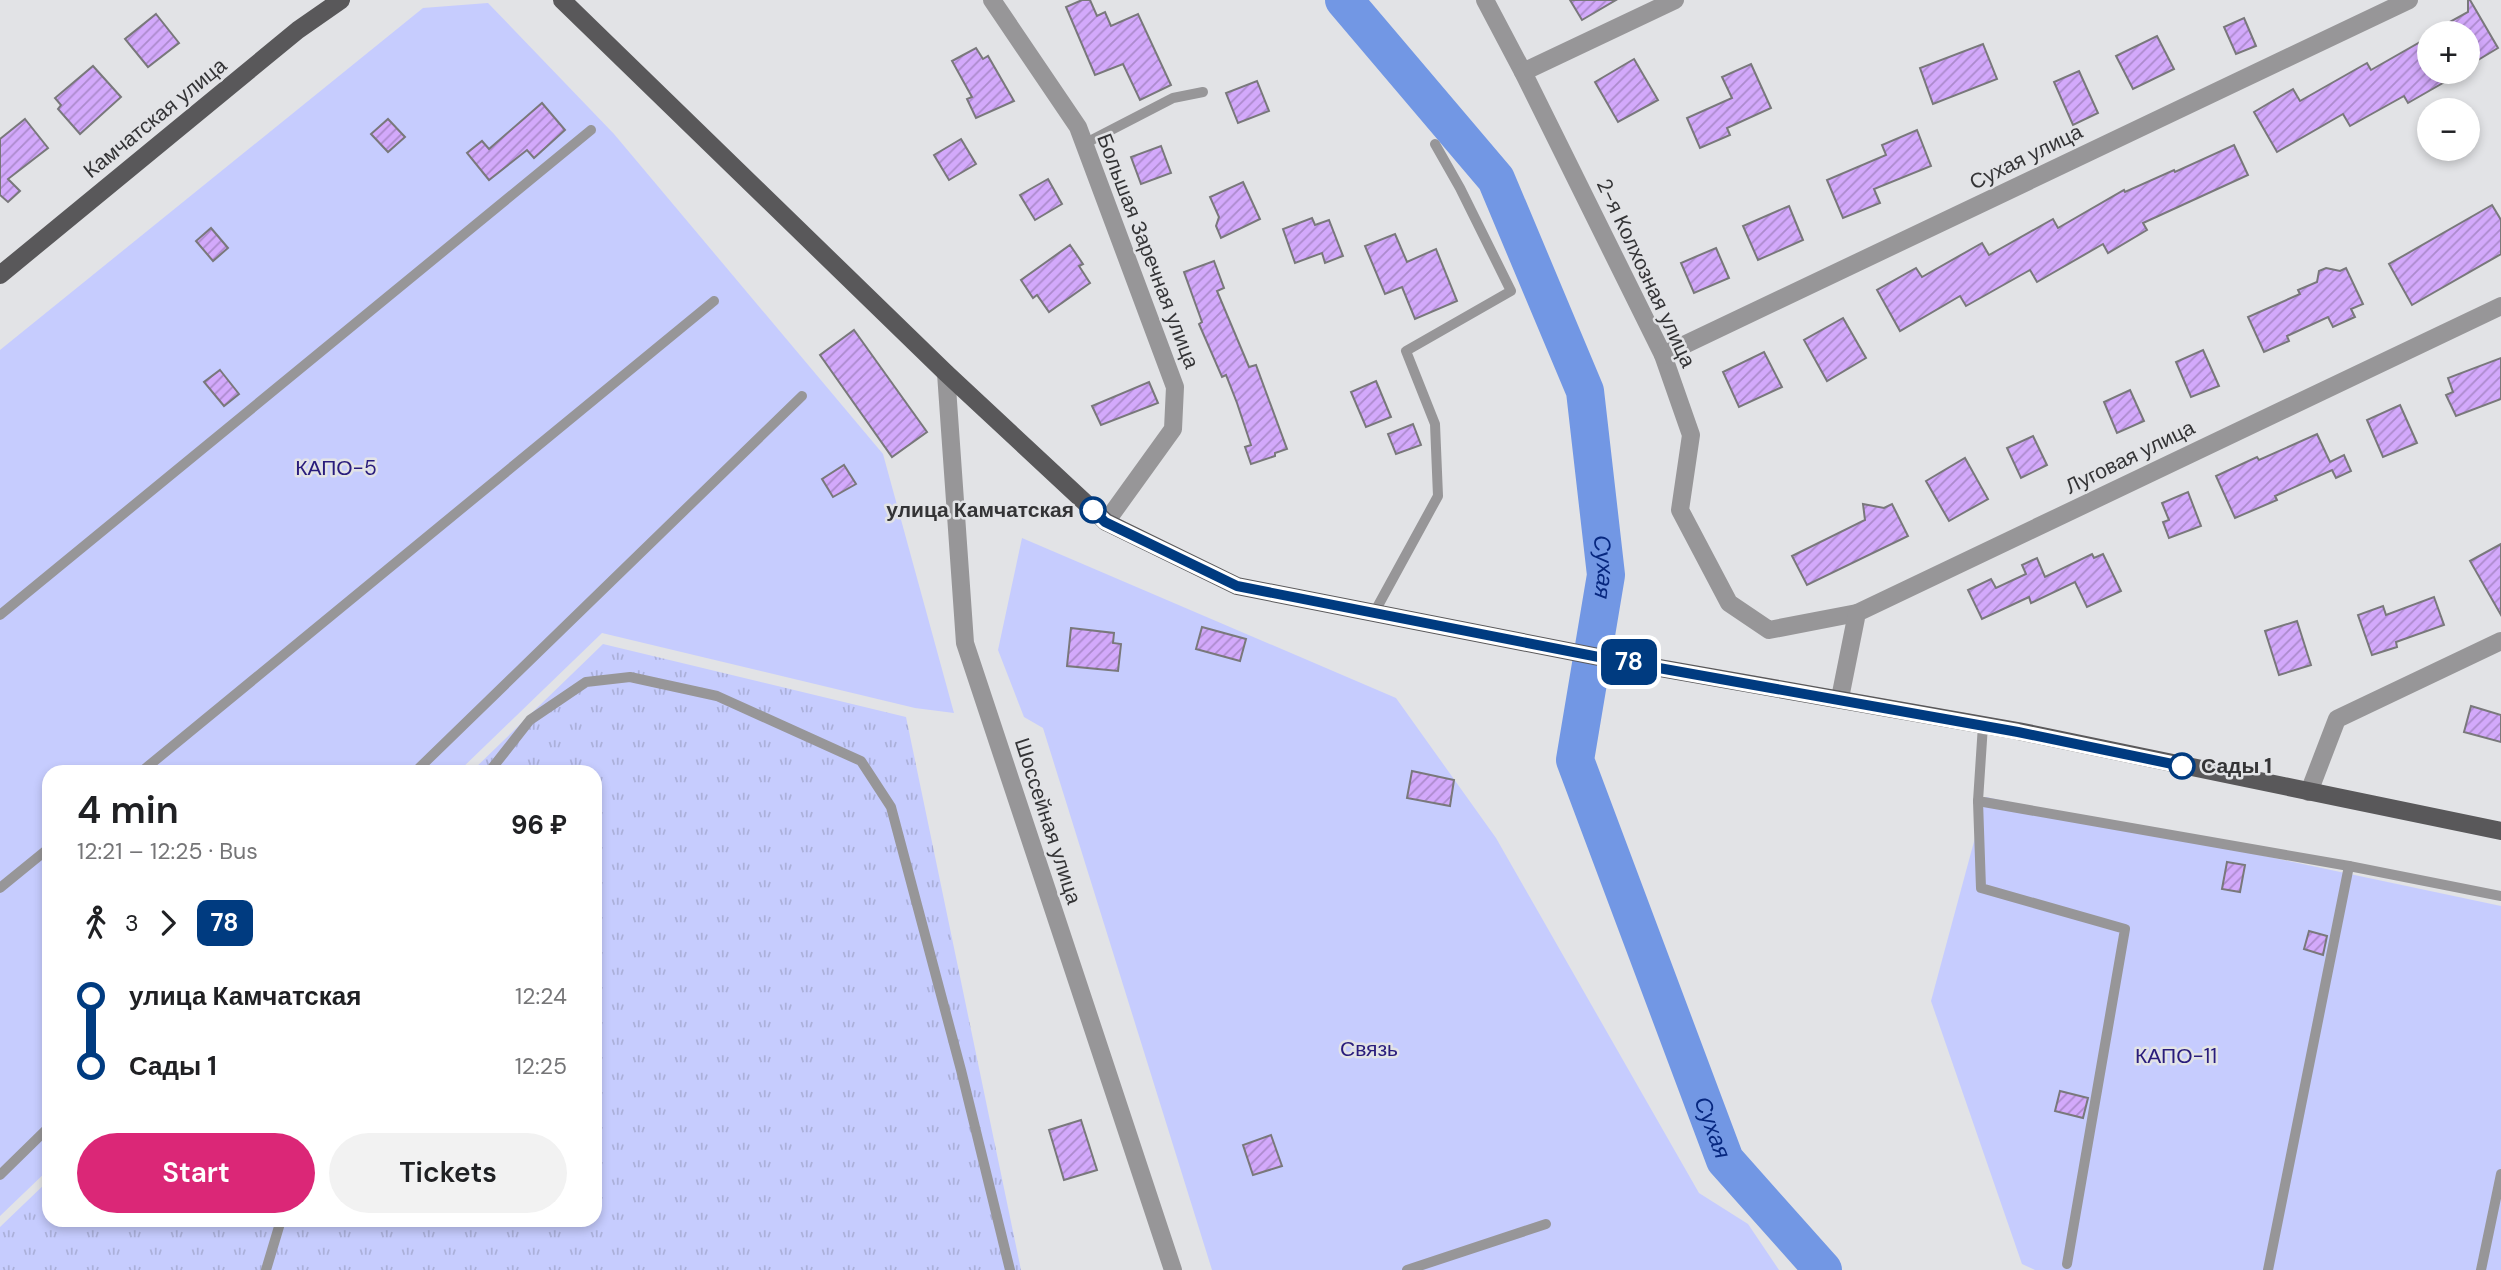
<!DOCTYPE html>
<html lang="en">
<head>
<meta charset="utf-8">
<style>
	body { margin:0; font-family:"DM Sans",sans-serif; background:#f2f2f2; color:#202124; height:100vh; display:flex; flex-direction:column; font-size:26px; white-space:nowrap }
	* { box-sizing:border-box; margin:0 }
	p { font-size:23px; color:#757577 }
	.icon { flex:none; width:38px; height:38px; fill:none; stroke:currentColor; stroke-width:2; stroke-linecap:round; stroke-linejoin:round }
	.map { position:relative; flex:1; overflow:hidden }
	.side { position:absolute; left:42px; top:765px; width:560px; height:462px; display:flex; flex-direction:column; background:#fff; border-radius:21px; box-shadow:0 4px 10px #0003 }
	.side>* { flex:none }
	.badge { padding:0 14px; border-radius:10px; font-size:24px; line-height:46px }
	.tools { position:absolute; left:2417px; top:21px; display:grid; gap:14px }
	.tools a { display:grid; place-items:center; width:63px; height:63px; border-radius:50%; background:#fff; box-shadow:0 4px 10px #0003; font-size:35px }
	.map>.badge { position:absolute; translate:-50% -50%; box-shadow:0 0 0 4px #fff }
	.legs { display:flex; align-items:center; gap:10px; height:77px; padding:0 35px; font-size:23px }
	.legs p { margin-inline-start:auto }
	.head { display:flex; align-items:center; justify-content:space-between; height:119px; padding:0 35px }
	h1 { font-size:38px; font-weight:600; line-height:52px }
	.primary-button { display:flex; gap:14px; margin-top:auto; padding:14px 35px }
	.primary-button a { flex:1; height:80px; border-radius:42px; background:#db2777; color:#fff; font-size:28px; font-weight:600; line-height:80px; text-align:center }
	.primary-button a+a { background:#f2f2f2; color:#202124 }
	ul { padding:0 35px; list-style:none }
	li { display:flex; align-items:center; gap:24px; height:70px; font-size:26px }
	li i { display:grid; place-items:center; width:10px; height:100%; margin:0 9px; background:currentColor }
	li i::after { content:''; width:18px; height:18px; margin:-9px; border:5px solid; border-radius:50%; background:#fff }
	li p { margin-inline-start:auto }
	li:first-child i { background:linear-gradient(#0000 50%,currentColor 0) }
	li:last-child i { background:linear-gradient(currentColor 50%,#0000 0) }
	.map>svg:first-child { display:block }
	.grass { fill:url(#grass-tufts) }
	.garden { fill:#c6ccfe }
	.lines { fill:none; stroke-linecap:round; stroke-linejoin:round }
	.river { stroke:#7297e4; stroke-width:38 }
	.building { fill:url(#building-hatch); stroke:#79787b; stroke-width:2 }
	.service { stroke:#979698; stroke-width:10 }
	.minor { stroke:#979698; stroke-width:18 }
	.tertiary { stroke:#979698; stroke-width:18 }
	.primary { stroke:#59585a; stroke-width:18 }
	.line-1-casing { stroke:#fff; stroke-width:16 }
	.line-1 { stroke:#003b80; stroke-width:10 }
	.stop-1-dot { fill:#fff; stroke:#003b80; stroke-width:3.5 }
	.labels { text-anchor:middle; dominant-baseline:central; stroke-width:5; stroke-linejoin:round; paint-order:stroke }
	.street-label { font-size:21px; fill:#343436; stroke:#e2e3e6 }
	.park-label { font-size:21px; fill:#291c7c; stroke:#e2e3e6 }
	.stop-label { font-size:21px; font-weight:bold; fill:#343436; stroke:#e2e3e6; text-anchor:end }
	.water-label { font-size:23px; font-style:italic; fill:#07277f; stroke:#e2e3e6 }
</style>
</head>
<body>
<div class="map">
<svg width="2501" height="1270" viewBox="0 0 2501 1270">
	<defs>
		<pattern id="grass-tufts" width="24" height="20" patternUnits="userSpaceOnUse" patternTransform="scale(1.75)"><rect width="24" height="20" fill="#c6ccfe"/><path d="M3 7l-1-3M5 7V3M7 7l1-3M15 17l-1-3M17 17v-4M19 17l1-3" fill="none" stroke="#abb0da"/></pattern>
		<pattern id="building-hatch" width="6" height="6" patternUnits="userSpaceOnUse" patternTransform="scale(1.75)"><rect width="6" height="6" fill="#d3a9fb"/><path d="M-1 1l2-2M0 6l6-6M5 7l2-2" fill="none" stroke="#ac8acc"/></pattern>
	</defs>
	<rect width="100%" height="100%" fill="#e2e3e6"/>
	<path class="grass" d="M603,644L906,717L1021,1270H0V1227L49,1180V1220H595V772H471Z"/>
	<g class="garden">
		<path d="M488,3L614,134L883,454L954,713L915,708L602,633L458,772H49V1169L0,1216V350L423,8Z"/>
		<path d="M1022,538L1396,698L1496,838L1699,1193L1748,1224L1779,1270H1212L1043,728L1024,717L998,650Z"/>
		<path d="M1986,797L2501,906V1270H2035L2022,1264L1931,1001Z"/>
	</g>
	<g class="lines">
		<path class="river" id="s1" d="M1344,0L1496,179L1585,391L1606,575L1575,760L1725,1160L1823,1270"/>
	</g>
	<g class="building">
		<path d="M1082,0H1090L1097,16L1105,12L1111,26L1138,14L1171,85L1140,100L1123,64L1095,75L1066,7Z"/>
		<path d="M1570,0H1616L1582,20Z"/>
		<path d="M2468,0H2470L2498,48L2468,66V33H2430L2468,12Z"/>
		<path d="M156,14L179,43L148,67L125,39Z"/>
		<path d="M2244,18L2256,46L2236,54L2224,27Z"/>
		<path d="M2157,36L2174,69L2133,89L2116,56Z"/>
		<path d="M2429,37V72H2462L2408,103L2404,96L2350,126L2343,114L2277,152L2254,112L2293,89L2300,101L2367,63L2371,70Z"/>
		<path d="M1983,44L1997,79L1933,104L1920,68Z"/>
		<path d="M976,48L983,59L988,56L1014,101L976,118L967,99L972,97L952,61Z"/>
		<path d="M1634,59L1658,100L1618,122L1595,82Z"/>
		<path d="M1751,64L1771,108L1727,128L1730,135L1700,148L1687,118L1732,98L1722,77Z"/>
		<path d="M93,66L121,97L80,134L58,109L61,105L55,98Z"/>
		<path d="M2079,71L2098,113L2073,125L2054,82Z"/>
		<path d="M1257,81L1269,111L1238,123L1226,93Z"/>
		<path d="M542,103L565,130L534,158L527,150L489,180L467,153L482,141L489,149Z"/>
		<path d="M25,119L48,148L8,179L20,191L8,202L0,195V139Z"/>
		<path d="M388,119L405,137L388,152L371,134Z"/>
		<path d="M1917,130L1931,166L1874,189L1880,203L1843,218L1827,180L1886,155L1882,145Z"/>
		<path d="M961,139L976,164L949,180L934,155Z"/>
		<path d="M2234,145L2248,175L2143,223L2147,230L2108,253L2103,244L2037,282L2030,270L1966,306L1960,296L1900,331L1877,290L1916,268L1922,277L1982,243L1989,255L2053,219L2058,228L2124,190L2125,192L2174,170L2175,172Z"/>
		<path d="M1161,146L1171,173L1141,184L1131,157Z"/>
		<path d="M1048,179L1062,204L1035,220L1020,195Z"/>
		<path d="M1243,182L1260,219L1221,238L1216,226L1219,217L1210,197Z"/>
		<path d="M2492,205L2501,220V254L2412,305L2389,264Z"/>
		<path d="M1789,206L1803,240L1758,260L1743,226Z"/>
		<path d="M1312,218L1315,225L1329,220L1343,256L1325,263L1322,253L1295,263L1283,229Z"/>
		<path d="M211,228L228,248L213,261L196,241Z"/>
		<path d="M1395,234L1407,262L1436,249L1457,301L1415,319L1402,287L1385,294L1365,246Z"/>
		<path d="M1070,245L1083,264L1079,266L1090,283L1049,312L1037,295L1033,298L1021,280Z"/>
		<path d="M1716,248L1729,278L1694,293L1681,263Z"/>
		<path d="M1214,261L1224,288L1217,291L1249,367L1256,365L1287,449L1275,453V456L1251,464L1245,447L1251,445L1237,403L1226,375L1222,377L1199,324L1202,322L1184,272Z"/>
		<path d="M2326,268L2340,271L2346,268L2363,304L2351,309L2355,317L2333,327L2328,317L2287,336L2289,341L2264,352L2248,317L2300,294L2298,290L2317,282L2319,271Z"/>
		<path d="M1843,318L1866,358L1827,381L1804,340Z"/>
		<path d="M854,330L927,432L892,457L820,355Z"/>
		<path d="M2203,350L2219,386L2191,397L2176,362Z"/>
		<path d="M1764,352L1782,387L1739,407L1723,372Z"/>
		<path d="M2501,358V399L2456,416L2446,395L2453,392L2448,378Z"/>
		<path d="M220,370L239,394L224,406L204,382Z"/>
		<path d="M1376,381L1391,417L1366,427L1351,392Z"/>
		<path d="M1149,382L1158,403L1101,425L1092,406Z"/>
		<path d="M2130,390L2144,421L2117,433L2104,402Z"/>
		<path d="M2400,405L2417,443L2383,457L2367,420Z"/>
		<path d="M1413,424L1421,445L1396,454L1388,434Z"/>
		<path d="M2317,434L2330,462L2344,455L2351,471L2336,478L2332,470L2275,496L2277,500L2235,518L2216,476L2257,457L2259,460Z"/>
		<path d="M2033,436L2047,465L2021,478L2007,448Z"/>
		<path d="M1965,458L1988,499L1949,521L1926,481Z"/>
		<path d="M844,465L856,484L833,497L822,479Z"/>
		<path d="M2188,492L2201,526L2169,538L2163,522L2169,520L2162,503Z"/>
		<path d="M1863,504L1884,508L1892,504L1908,536L1807,585L1792,556L1865,520Z"/>
		<path d="M2501,544V615L2470,561Z"/>
		<path d="M2092,554L2094,558L2103,554L2121,591L2087,607L2075,582L2031,603L2029,597L1982,619L1968,590L1991,579L1996,588L2026,574L2022,565L2037,558L2045,577Z"/>
		<path d="M2434,597L2444,625L2396,642L2397,647L2372,655L2358,615L2383,606L2386,615Z"/>
		<path d="M2297,621L2311,665L2279,675L2265,631Z"/>
		<path d="M1202,627L1246,639L1240,661L1196,649Z"/>
		<path d="M1071,628L1114,633L1113,643L1121,644L1118,671L1067,666Z"/>
		<path d="M2471,706L2501,715V742L2464,732Z"/>
		<path d="M1412,771L1454,780L1450,806L1407,798Z"/>
		<path d="M2227,862L2245,865L2240,892L2222,889Z"/>
		<path d="M2309,931L2327,936L2323,955L2304,949Z"/>
		<path d="M2060,1091L2088,1098L2083,1118L2055,1111Z"/>
		<path d="M1081,1120L1097,1170L1064,1180L1049,1130Z"/>
		<path d="M1271,1135L1282,1166L1253,1175L1243,1145Z"/>
	</g>
	<g class="lines">
		<g class="service">
			<path d="M1084,144L1173,98L1203,92"/>
			<path d="M1374,613L1438,496L1435,424L1406,351L1511,291L1460,188L1435,144"/>
			<path d="M0,615L591,130"/>
			<path d="M1983,725L1978,801L2349,866L2501,896"/>
			<path d="M141,772L714,301"/>
			<path d="M415,772L802,396"/>
			<path d="M489,772L530,720L586,682L630,677L717,696L861,761L891,807L961,1070L1010,1270"/>
			<path d="M1978,801L1981,888L2125,929L2067,1264"/>
			<path d="M0,888L49,848"/>
			<path d="M0,1175L49,1127"/>
			<path d="M266,1270L281,1220"/>
			<path d="M1407,1270L1546,1224"/>
			<path d="M2268,1270L2349,866"/>
			<path d="M2481,1270L2501,1174"/>
		</g>
		<g class="minor">
			<path d="M992,0L1078,127L1175,387L1173,429L1106,522"/>
			<path d="M1485,0L1523,72L1663,355L1691,435L1680,510L1729,603L1769,630L1857,613"/>
			<path d="M1523,72L1675,0"/>
			<path d="M1663,355L2409,0"/>
			<path d="M1840,698L1857,613L2501,306"/>
			<path d="M2309,792L2337,719L2501,641"/>
		</g>
		<path class="tertiary" d="M946,373L965,643L1173,1270"/>
		<g class="primary">
			<path d="M562,0L946,373L1106,522L1237,586L1614,660L2018,731L2501,831"/>
			<path d="M0,275L298,30L341,0"/>
		</g>
	</g>
	<g class="lines">
		<g class="line-1-casing">
			<path id="line-1" d="M1093,510L1105,522L1237,586L1614,660L2018,732L2182,766"/>
		</g>
		<use href="#line-1" class="line-1"/>
	</g>
	<g class="stop-1-dot">
		<circle cx="1093" cy="510" r="12"/>
		<circle cx="2182" cy="766" r="12"/>
	</g>
	<g class="labels">
		<g class="street-label">
			<text transform="translate(155 118) rotate(-39)">Камчатская улица</text>
			<text transform="translate(2026 157) rotate(-26)">Сухая улица</text>
			<text transform="translate(1148 251) rotate(69)">Большая Заречная улица</text>
			<text transform="translate(1646 273) rotate(65)">2-я Колхозная улица</text>
			<text transform="translate(2130 457) rotate(-26)">Луговая улица</text>
			<text transform="translate(1048 821) rotate(72)">Шоссейная улица</text>
		</g>
		<g class="park-label">
			<text x="336" y="468">КАПО-5</text>
			<text x="1369" y="1049">Связь</text>
			<text x="2176" y="1056">КАПО-11</text>
		</g>
		<g class="stop-label">
			<text x="1074" y="510">улица Камчатская</text>
			<text x="2201" y="766" text-anchor="start">Сады 1</text>
		</g>
		<g class="water-label">
			<text stroke="none"><textPath href="#s1" startOffset="642">Сухая</textPath></text>
			<text stroke="none"><textPath href="#s1" startOffset="1230">Сухая</textPath></text>
		</g>
	</g>
</svg>
<div class="tools">
<a>+</a>
<a>−</a>
</div>
<b class="badge" style="left:1629px;top:662px;background:#003b80;color:#fff">78</b>
<section class="side">
<div class="head"><div><h1>4 min</h1><p>12:21 – 12:25 · Bus</p></div><b>96 ₽</b></div>
<div class="legs"><svg class="icon" aria-label="walk" viewBox="0 0 24 24"><circle cx="13" cy="4" r="2"/><path d="M13 8l-2 6 4 7M11 14l-3 7M7 12l3-4h3l4 4"/></svg>3<svg class="icon" aria-label="forward" viewBox="0 0 24 24"><path d="M9 5l7 7-7 7"/></svg><b class="badge" style="background:#003b80;color:#fff">78</b></div>
<ul>
<li><i style="color:#003b80"></i><b>улица Камчатская</b><p>12:24</p></li>
<li><i style="color:#003b80"></i><b>Сады 1</b><p>12:25</p></li>
</ul>
<div class="primary-button"><a>Start</a><a>Tickets</a></div>
</section>
</div>
</body>
</html>
